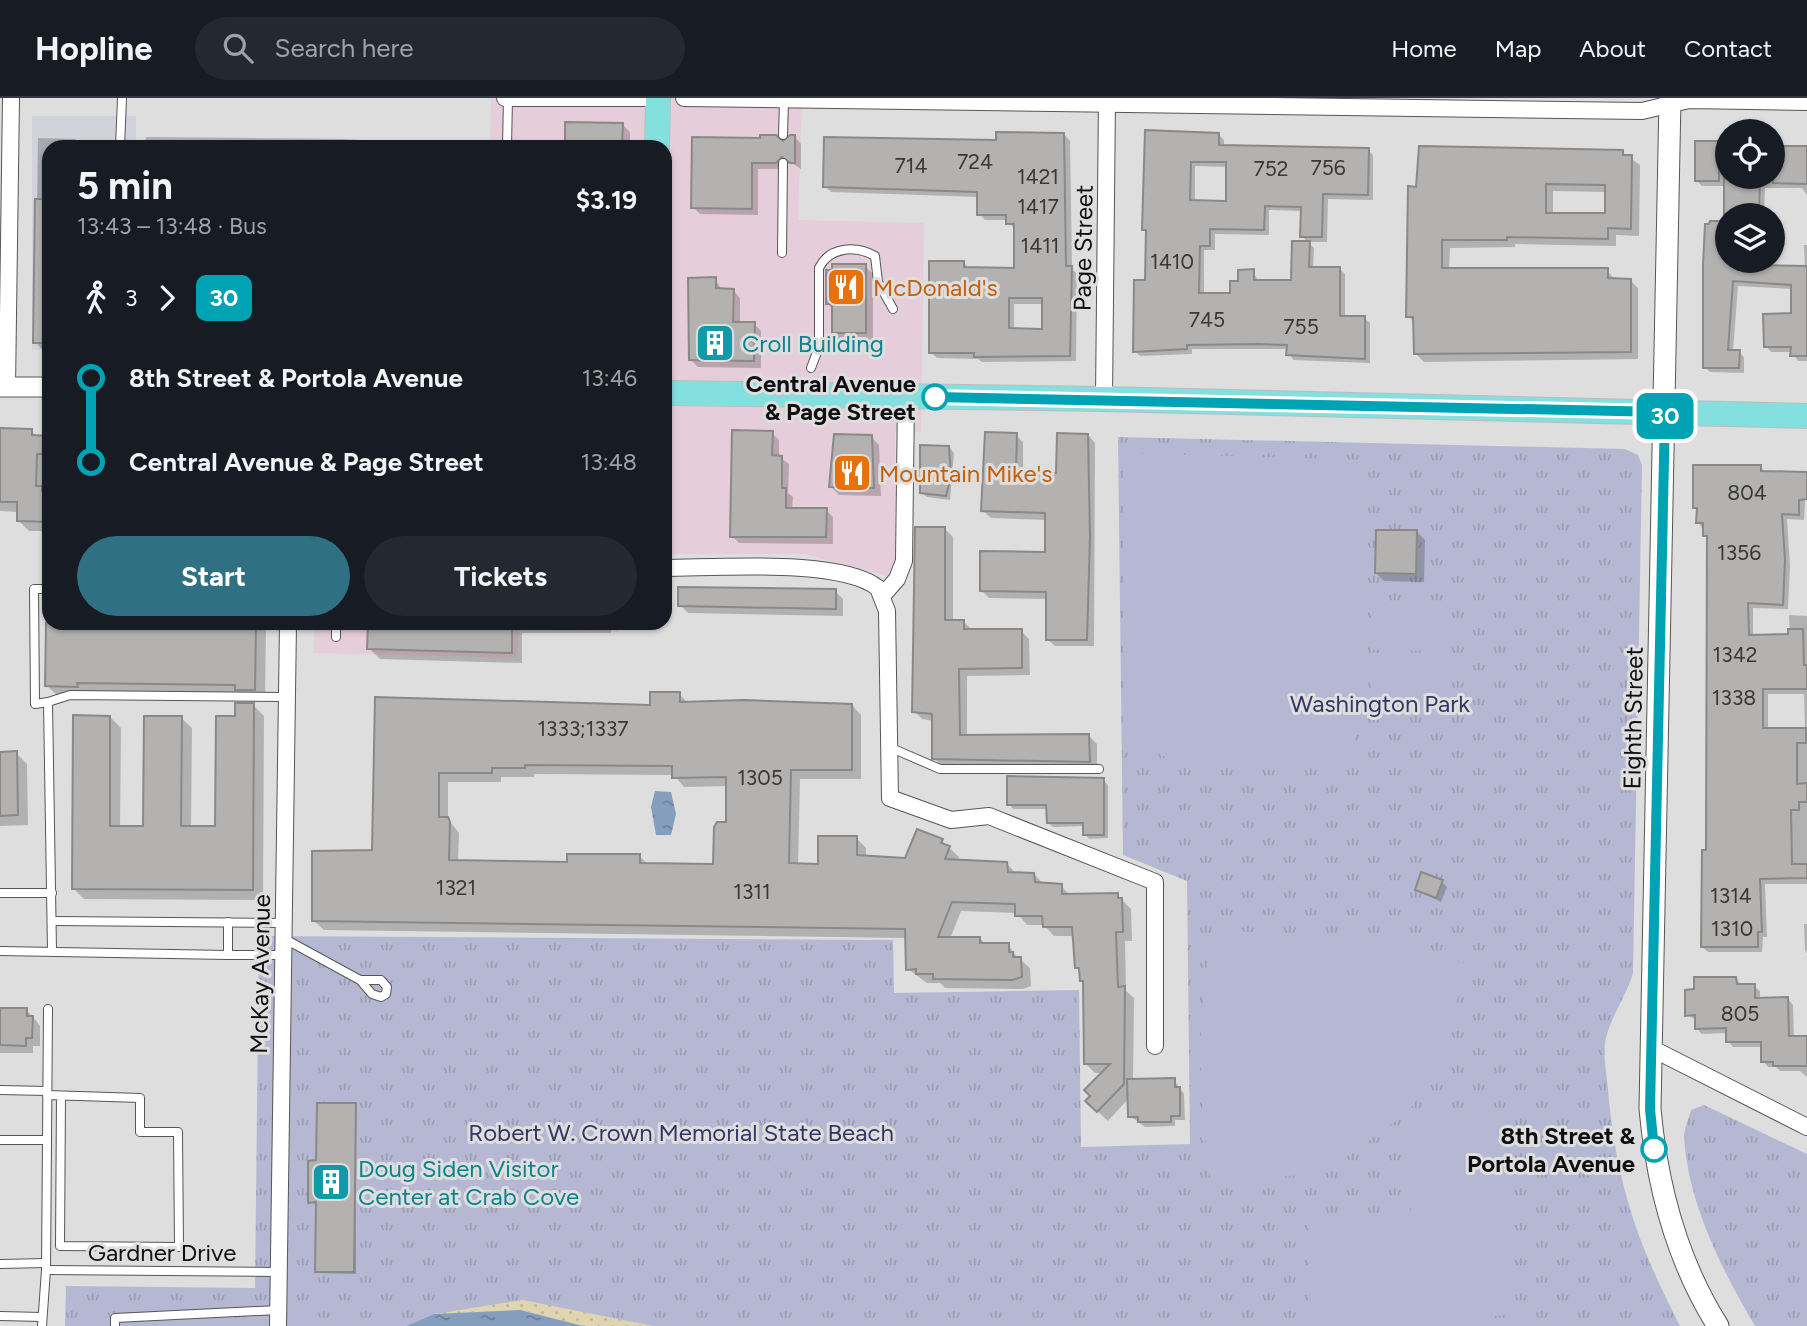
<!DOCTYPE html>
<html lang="en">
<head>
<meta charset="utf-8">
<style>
	body { margin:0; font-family:Figtree,sans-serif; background:#242831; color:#f1f3f6; height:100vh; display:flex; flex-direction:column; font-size:26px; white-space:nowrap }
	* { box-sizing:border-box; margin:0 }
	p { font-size:23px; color:#9ea1a6 }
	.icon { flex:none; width:38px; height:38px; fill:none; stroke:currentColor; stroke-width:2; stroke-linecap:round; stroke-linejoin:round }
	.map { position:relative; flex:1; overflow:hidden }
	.panel { position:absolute; left:42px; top:42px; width:630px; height:490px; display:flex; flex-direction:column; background:#171b24; border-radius:21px; box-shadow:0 2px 5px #0004 }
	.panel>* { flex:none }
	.badge { padding:0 14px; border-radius:10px; font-size:24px; line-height:46px }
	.controls { position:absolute; left:1715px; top:21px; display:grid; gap:14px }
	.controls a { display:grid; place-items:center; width:70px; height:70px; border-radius:50%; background:#171b24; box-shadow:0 2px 5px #0004; font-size:35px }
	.map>.badge { position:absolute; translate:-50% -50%; box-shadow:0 0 0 4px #fff }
	.legs { display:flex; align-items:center; gap:10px; height:77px; padding:0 35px; font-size:23px }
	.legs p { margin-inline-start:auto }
	.overview { display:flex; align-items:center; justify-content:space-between; height:119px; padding:0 35px }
	h1 { font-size:38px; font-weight:700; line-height:52px }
	.button { display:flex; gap:14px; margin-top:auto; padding:14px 35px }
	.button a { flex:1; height:80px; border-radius:42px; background:#2f7083; color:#fff; font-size:28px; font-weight:700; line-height:80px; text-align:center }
	.button a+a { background:#242831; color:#f1f3f6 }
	ul { padding:0 35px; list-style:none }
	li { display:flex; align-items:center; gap:24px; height:84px; font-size:26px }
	li i { display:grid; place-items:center; width:10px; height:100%; margin:0 9px; background:currentColor }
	li i::after { content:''; width:18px; height:18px; margin:-9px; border:5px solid; border-radius:50%; background:#171b24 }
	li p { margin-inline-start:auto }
	li:first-child i { background:linear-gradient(#0000 50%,currentColor 0) }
	li:last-child i { background:linear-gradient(currentColor 50%,#0000 0) }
	header { display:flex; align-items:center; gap:42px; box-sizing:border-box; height:98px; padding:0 35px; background:#171b24; border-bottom:2px solid #363941 }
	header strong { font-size:33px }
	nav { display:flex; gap:38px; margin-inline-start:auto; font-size:24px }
	.search { width:490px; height:63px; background:#242831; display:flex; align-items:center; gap:18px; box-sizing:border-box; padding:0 24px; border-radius:38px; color:#9ea1a6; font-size:26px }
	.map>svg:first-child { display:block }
	.commercial { fill:#e5cdd9 }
	.built { fill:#d2d2db }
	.grass { fill:url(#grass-tufts) }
	.sand { fill:url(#sand-dots) }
	.garden { fill:#b6b8d3 }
	.water { fill:url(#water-ripples) }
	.shadow { fill:#0003; fill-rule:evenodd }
	.building { fill:#b3b2b1; stroke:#8a8988; stroke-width:2; fill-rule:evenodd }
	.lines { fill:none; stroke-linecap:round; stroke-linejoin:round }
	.service-casing { stroke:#565657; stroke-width:10 }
	.minor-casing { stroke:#565657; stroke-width:18 }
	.tertiary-casing { stroke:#565657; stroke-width:21 }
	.secondary-casing { stroke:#565657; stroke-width:23 }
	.primary-casing { stroke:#bcbcbc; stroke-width:26 }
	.service { stroke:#fff; stroke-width:8 }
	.minor { stroke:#fff; stroke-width:16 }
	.tertiary { stroke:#fff; stroke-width:19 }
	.secondary { stroke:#fff; stroke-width:21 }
	.primary { stroke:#83e0df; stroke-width:24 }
	.line-1-casing { stroke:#fff; stroke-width:16 }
	.line-1 { stroke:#00a3b4; stroke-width:10 }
	.stop-1-dot { fill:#fff; stroke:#00a3b4; stroke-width:3.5 }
	.labels { text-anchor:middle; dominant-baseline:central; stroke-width:6; stroke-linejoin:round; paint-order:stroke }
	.number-label { font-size:21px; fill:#383838 }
	.street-label { font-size:24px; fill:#0f0f10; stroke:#dededf }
	.food-label { font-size:24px; fill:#c56008; stroke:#dededf; text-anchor:start }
	.culture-label { font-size:24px; fill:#0d838f; stroke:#dededf; text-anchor:start }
	.stop-label { font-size:24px; font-weight:bold; fill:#0f0f10; stroke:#dededf; text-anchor:end }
	.park-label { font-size:24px; fill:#363666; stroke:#dededf }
</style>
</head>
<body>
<header>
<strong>Hopline</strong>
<div class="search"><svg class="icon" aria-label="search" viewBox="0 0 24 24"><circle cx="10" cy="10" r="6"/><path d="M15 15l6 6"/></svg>Search here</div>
<nav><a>Home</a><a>Map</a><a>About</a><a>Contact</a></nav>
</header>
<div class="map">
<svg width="1807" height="1228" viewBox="0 0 1807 1228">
	<defs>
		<pattern id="grass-tufts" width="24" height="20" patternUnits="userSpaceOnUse" patternTransform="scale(1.75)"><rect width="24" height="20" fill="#b6b8d3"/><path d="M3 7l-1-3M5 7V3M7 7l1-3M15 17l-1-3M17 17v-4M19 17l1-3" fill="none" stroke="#9b9db4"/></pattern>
		<pattern id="sand-dots" width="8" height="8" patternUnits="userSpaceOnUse" patternTransform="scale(1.75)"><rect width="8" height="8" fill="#dfd5b0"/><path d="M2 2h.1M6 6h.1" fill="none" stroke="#beb696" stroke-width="1.8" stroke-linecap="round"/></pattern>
		<pattern id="water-ripples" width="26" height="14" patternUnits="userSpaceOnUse" patternTransform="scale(1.75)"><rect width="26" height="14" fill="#869ebd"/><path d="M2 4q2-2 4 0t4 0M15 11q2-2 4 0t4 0" fill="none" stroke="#6c7f98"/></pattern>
	</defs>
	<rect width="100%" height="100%" fill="#dededf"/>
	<g class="commercial">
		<path d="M491,0H802L798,122L924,125L921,334H895V469L890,479L805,456H665V49H490Z"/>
		<path d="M314,525H619V534L519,532L517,560L314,555Z"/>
	</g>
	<path class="built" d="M32,18H136V49H49V252H32Z"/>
	<g class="grass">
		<path d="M1118,339L1625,351L1638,357L1642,367L1633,875C1627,897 1611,918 1606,940C1602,955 1607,977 1608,993C1617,1088 1637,1144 1680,1228H583L520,1212L434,1216L406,1228H65L66,1188L255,1190L259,838L893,842L894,895L1079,892L1081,1049L1190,1046L1187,783L1123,757Z"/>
		<path d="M1704,1007L1807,1056V1228H1755C1722,1172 1688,1105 1684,1039C1684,1031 1689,1020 1691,1012Z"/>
	</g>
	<path class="sand" d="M523,1202L653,1228H583L520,1212L434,1216Z"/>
	<g class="garden">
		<path d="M1123,355L1368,362L1362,611L1354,645L1325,668L1294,673L1186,669L1123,639Z"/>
		<path d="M1373,508L1452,509L1451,553L1372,552Z"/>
		<path d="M1372,556L1451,557L1450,601L1371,600Z"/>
		<path d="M1230,833L1397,841L1465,866L1442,971L1408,1013L1509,1010L1516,1217L1466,1219V1228H1414L1413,1220L1311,1223L1308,1121L1411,1117L1407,1015L1324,1075L1211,1085C1199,1011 1195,919 1213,846Z"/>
	</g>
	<g class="water">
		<path d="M655,693L671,694L676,716L671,737H656L651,709Z"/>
		<path d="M520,1212L583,1228H406L434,1216Z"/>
	</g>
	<g class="shadow">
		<path d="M622,26L630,34V49H567Z"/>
		<path d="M1147,34L1219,37L1224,42V49L1368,52L1373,57V102L1328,101L1327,144H1308L1314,150L1313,171H1340L1345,176V220H1364L1370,225V265L1293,262L1288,251H1192V256L1140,258L1135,253L1146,184L1147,135L1144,131ZM1195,68L1228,69V104H1195ZM1269,112L1302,113V138L1308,145L1292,184L1258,183L1253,173L1239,185L1232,197H1204V152H1215V136L1269,137Z"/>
		<path d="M1064,36L1070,43L1072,171L1077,176L1076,263L982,264L978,261L937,260L930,254L964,165L970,171H1015L1014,131L1008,122H985L979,116V99L831,94L825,88L997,44ZM1014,206H1044V232H1014Z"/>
		<path d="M146,39L344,41L483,49H145Z"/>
		<path d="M795,39L801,46V71L790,64L783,71H758V117L700,116L693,109L694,41L784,46Z"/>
		<path d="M38,40L75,41L83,49H49V252H43L35,244Z"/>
		<path d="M1697,44L1727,45V79H1773V46L1807,49V97L1802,90H1765L1764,117H1727V163H1752L1751,169L1805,170L1804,147H1807V263H1798L1792,254H1771L1766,248L1792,217V191L1738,188L1733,253L1739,254L1744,259V275L1710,274L1705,269L1725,124L1726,88H1702L1696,82Z"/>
		<path d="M1622,54L1640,67L1639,138L1616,137V148L1515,146V149L1450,150L1449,172H1607L1615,182H1630L1638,190V261L1424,264L1416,256L1415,225L1408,218L1409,90ZM1553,93L1607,94V117L1553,116Z"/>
		<path d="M865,168L873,176V243H841L833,235V212L828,206Z"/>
		<path d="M715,181L722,192H733L740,200V226H754L761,233V270L698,269L690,261Z"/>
		<path d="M0,329L31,333L38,339H49L46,395H49V433H29L18,422L19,414L0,413Z"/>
		<path d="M772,335L779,342V359L789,366L788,395L793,399L792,412H826L833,419V446L739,445L732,438Z"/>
		<path d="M1016,337L1023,344V377H1058L1088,337L1095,345L1094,548H1055L1047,541V501L989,500L981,492L1046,456L1047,422L991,420L983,413Z"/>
		<path d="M871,339L879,347L881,398L839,397L831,389V361Z"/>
		<path d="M949,349L954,355L950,402L927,399L921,394Z"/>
		<path d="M1760,369L1767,375H1807V371L1804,422L1787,421L1790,468L1788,511L1753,510V538H1790L1789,517L1807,518V786H1765L1767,839H1763L1762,854H1708L1702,849L1707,754L1709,441L1698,424V412L1695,409ZM1768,596H1804L1805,632H1768Z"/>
		<path d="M945,431L953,439V524H964L973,533H1021L1029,541L1030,577L967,578V639L1089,638L1097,646V672L942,668L934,660V623L922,621L914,613Z"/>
		<path d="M1417,434L1425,442L1424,484L1384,483L1376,475Z"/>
		<path d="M835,493L843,501V518L688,515L680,507Z"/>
		<path d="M48,503L49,525H266L265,602L58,598L47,588Z"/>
		<path d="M370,525H611V535H522V565L380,561L369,550Z"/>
		<path d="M679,596L689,606L852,607L861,617V681H800L798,767H820L856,740L866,750V759L906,762L942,743L959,759L957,764L1007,766L1017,776H1034L1044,787L1061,788L1070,797H1117L1131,811L1132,843H1125L1126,893L1134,900L1133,983L1174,982L1184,996L1185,1022H1175V1028L1145,1029L1130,1018L1129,1000L1108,1023L1087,1003L1103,975H1095L1086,966L1084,885L1077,869L1074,838H1054L1044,827H1027L1017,815L961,813L950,841L980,840L986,847H1008L1018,860L1030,870L1031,888L1023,891L945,890L940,885H927L908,871L907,840L324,832L314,823L373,754L377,601L652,608ZM534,676L674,677L684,689L728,688L727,726L715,768L649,767L639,758L569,766L458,764L459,735L448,721V684H501V679H534Z"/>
		<path d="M253,607L264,618L263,802L84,801L73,790L110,619L121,630L120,729H145L181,620L192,630L191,730H217L237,620Z"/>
		<path d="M0,655H16L27,666L28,727L0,728Z"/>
		<path d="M1103,682L1108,687V740L1089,741L1085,736L1084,728L1053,729L1048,725V711H1013L1009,706Z"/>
		<path d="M1442,784L1447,789L1441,804L1417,792Z"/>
		<path d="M1804,826H1807V855L1805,852Z"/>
		<path d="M1736,881L1741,886L1754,888L1760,893V902L1788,901L1793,907L1794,940H1807V979L1800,973H1780L1776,969H1768L1763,963V949H1733L1728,943V935L1702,936L1696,930V922L1687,917Z"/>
		<path d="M0,912H26L34,920L40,928V948H33V955H0Z"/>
		<path d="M355,1007L356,1176L319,1175L317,1106L309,1104L318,1064Z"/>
	</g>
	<g class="building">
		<path d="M565,24L623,25L622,49H565Z"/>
		<path d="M1145,32L1219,35V47L1369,50L1368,97L1323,96L1322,139H1300L1301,109L1265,108L1264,132L1210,131V148H1200L1199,195H1230V183H1238V172L1254,171V182H1291L1292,143H1310L1309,169H1340V218H1365V261L1286,257L1287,247L1258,246L1187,247V251L1133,254L1134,182H1145L1146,132H1142ZM1191,64H1226V103L1190,102Z"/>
		<path d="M996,34L1064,35L1066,168H1072L1070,258L974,259V255H929V163H964V169L1014,170V126H1006V117H977V94L823,89L824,39L996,42ZM1009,200H1042V231L1009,230Z"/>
		<path d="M760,37H776L783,43L790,37H795V65H790L782,59L776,65H752V111L691,110L692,39L760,40Z"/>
		<rect x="1695" y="43" width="24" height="40"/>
		<path d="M1419,48L1623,52V57H1632L1631,131L1608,130V141L1507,139V142H1442V170H1608V180L1631,181V254L1414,256L1413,219H1406L1408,88L1416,89ZM1546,86L1605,87V115H1546Z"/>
		<path d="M1773,48H1807V86L1773,85Z"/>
		<path d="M1724,79H1760L1759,117H1724Z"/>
		<path d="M35,101H49V245H33Z"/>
		<path d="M1710,123H1727V163H1747V167L1807,168V258H1790L1791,249H1764L1763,216L1791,215V187L1733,183L1728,252H1740L1739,270H1703V167L1705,126H1709Z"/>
		<path d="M832,166H866V235H832V206H826V172H832Z"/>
		<path d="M716,179V190L734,191L733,224H755L754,263L689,262L688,180Z"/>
		<path d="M0,330L32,331V337L49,338V356H37L36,388H42V393L49,394V424L17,423V404H0Z"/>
		<path d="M732,332L773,333L772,357L782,358V390H786V410H827L826,439H730Z"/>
		<path d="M985,334L1017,335L1016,375H1056L1057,335L1088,336L1090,438L1087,542H1046V494L980,493V453L1045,454V415L981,413Z"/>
		<path d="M834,336L872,337L874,390L829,389Z"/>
		<path d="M920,347L949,348L951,378L946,398L920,395Z"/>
		<path d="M1693,367H1761V373L1807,374V401L1799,402V417L1782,416L1785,462L1783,507L1748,505L1749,537L1788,536V531H1803L1804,567H1807V591H1763V630H1806V645H1797V686L1807,685V704H1799V712H1791L1792,766H1807V780L1760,781L1762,834H1758V849H1701L1702,752H1706L1707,438H1703V425H1696L1697,410H1693Z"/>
		<path d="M915,429H945V522H964V531H1022V570L959,571L960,637L1089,636L1090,664L932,661V616L912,614Z"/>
		<path d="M1376,432H1417L1416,476L1375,475Z"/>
		<path d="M678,489L836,491V511L678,508Z"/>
		<path d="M46,525H256L255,592H235V587L77,585L78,589L45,588Z"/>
		<path d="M368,525H512V555L367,551Z"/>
		<path d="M650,594H680V604L744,602L852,606V672H791L789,765L818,766V738H857V757L905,760L917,731L943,741L941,745L950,748L945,761L1007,764L1008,774L1034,775L1035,784L1062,786V796L1118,795V800H1122L1123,834H1116L1118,889L1125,888L1124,986L1097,1014L1085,1003L1090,998L1084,992L1110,966H1084L1083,883H1080L1079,870H1075L1072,829H1043L1042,818H1015V806L952,804L938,839H980V845H1009V854H1013V859H1021L1022,879L1012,882L933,881V876H916V871L906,872L905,831L312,823V753L372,752L375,599L650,607ZM525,667L672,668V680L726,679V724H717L714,729L713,766L640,765V756H567V764L449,762L450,724L448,719H439V675H492V670H525Z"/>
		<path d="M235,605H254L253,792L72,791L73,617L110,618V728H143L144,618H182L181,728H215L216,618H235Z"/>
		<path d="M17,653L18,717L0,718V654Z"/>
		<path d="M1007,678L1104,680V737H1083V725H1047L1046,707H1007Z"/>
		<path d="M1421,774L1443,782L1436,800L1415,792Z"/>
		<path d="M1694,879H1736L1737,886H1755V900L1788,899L1789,938H1807V968H1773V964H1761V944H1726V930L1695,931V917L1685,918V892L1694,891Z"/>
		<path d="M0,910H27V918H33L32,940H26V948L0,947Z"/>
		<path d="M1175,980V989H1180V1018H1171V1024H1138V1019H1128L1127,981Z"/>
		<path d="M317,1005H356L354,1174H315L316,1104L308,1105V1063L316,1062Z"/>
	</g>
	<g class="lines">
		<g class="service-casing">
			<g id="service">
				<path d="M783,37L784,2"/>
				<path d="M120,49L122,0"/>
				<path d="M507,49L508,0"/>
				<path d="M782,155L783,65"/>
				<path d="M811,270L819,249V170C829,149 855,147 875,158L878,184L893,211"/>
				<path d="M336,539V525"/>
				<path d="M48,604L35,606L34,491H49"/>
				<path d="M889,649L940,671H1099"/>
				<path d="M0,795H52"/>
				<path d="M53,823L283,825"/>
				<path d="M283,840L360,882H381L387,889L386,896L381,899L372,896L360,882"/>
				<path d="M0,853L228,857V824"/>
				<path d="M52,853L48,604L70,597L286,599"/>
				<path d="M228,857H283"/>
				<path d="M0,992L47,993"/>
				<path d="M47,997L140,1000V1034H178L179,1149L60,1148L61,998"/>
				<path d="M0,1042H47"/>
				<path d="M0,1166L46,1165"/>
				<path d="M46,1172L279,1174"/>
				<path d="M0,1218L42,1219"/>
				<path d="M42,1228L46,1172L48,911"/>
				<path d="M115,1228V1220L278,1212"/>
			</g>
		</g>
		<g class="minor-casing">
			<g id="minor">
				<path d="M505,0H644"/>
				<path d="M684,0L1642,13L1689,2L1807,4"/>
				<path d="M7,289L11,0"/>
				<path d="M1104,301L1107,0"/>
				<path d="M665,470C715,470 841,460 878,490L887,513L890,700L951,722L989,718L1155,784V948"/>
				<path d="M883,497L897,481L904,463L906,299"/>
				<path d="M1651,950L1807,1029"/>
				<path d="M278,1228L288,525"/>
			</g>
		</g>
		<g class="tertiary-casing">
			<path id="tertiary" d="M0,289H49"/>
		</g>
		<g class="secondary-casing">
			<path id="secondary" d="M1670,0L1650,1011C1657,1087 1677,1163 1718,1228"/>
		</g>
		<g class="primary-casing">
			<g id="primary">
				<path d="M657,49L658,0"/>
				<path d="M665,295L1104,301L1807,318"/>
			</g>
		</g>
		<use href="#service" class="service"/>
		<use href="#minor" class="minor"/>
		<use href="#tertiary" class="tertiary"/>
		<use href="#secondary" class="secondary"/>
		<use href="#primary" class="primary"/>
	</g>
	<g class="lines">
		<g class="line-1-casing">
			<path id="line-1" d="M935,299L1665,314L1650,1011L1654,1051"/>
		</g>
		<use href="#line-1" class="line-1"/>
	</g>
	<defs>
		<g id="restaurant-square" transform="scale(2.0125)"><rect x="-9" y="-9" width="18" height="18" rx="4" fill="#e8710a" stroke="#dededf"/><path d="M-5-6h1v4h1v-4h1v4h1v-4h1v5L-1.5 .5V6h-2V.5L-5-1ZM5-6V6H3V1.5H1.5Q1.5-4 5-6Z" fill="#fff"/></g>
		<g id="building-square" transform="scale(2.0125)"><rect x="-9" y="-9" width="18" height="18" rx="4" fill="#0f9aa8" stroke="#dededf"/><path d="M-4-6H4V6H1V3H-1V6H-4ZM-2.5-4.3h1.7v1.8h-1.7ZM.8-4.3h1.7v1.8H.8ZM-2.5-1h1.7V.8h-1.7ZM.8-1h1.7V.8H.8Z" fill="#fff"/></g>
	</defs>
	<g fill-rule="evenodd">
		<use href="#restaurant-square" x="846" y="189"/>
		<use href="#building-square" x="715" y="245"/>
		<use href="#restaurant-square" x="852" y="375"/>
		<use href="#building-square" x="331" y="1084"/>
	</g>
	<g class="stop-1-dot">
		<circle cx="935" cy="299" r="12"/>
		<circle cx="1654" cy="1051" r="12"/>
	</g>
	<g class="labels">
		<g class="number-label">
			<text x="975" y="63">724</text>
			<text x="911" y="67">714</text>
			<text x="1328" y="69">756</text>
			<text x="1271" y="70">752</text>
			<text x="1038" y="78">1421</text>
			<text x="1038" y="108">1417</text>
			<text x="1040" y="147">1411</text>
			<text x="1172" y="163">1410</text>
			<text x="1207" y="221">745</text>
			<text x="1301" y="228">755</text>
			<text x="1747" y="394">804</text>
			<text x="1739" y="454">1356</text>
			<text x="1735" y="556">1342</text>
			<text x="1734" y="599">1338</text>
			<text x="583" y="630">1333;1337</text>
			<text x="760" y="679">1305</text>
			<text x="456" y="789">1321</text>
			<text x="752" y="793">1311</text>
			<text x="1731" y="797">1314</text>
			<text x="1732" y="830">1310</text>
			<text x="1740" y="915">805</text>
		</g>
		<g class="street-label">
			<text transform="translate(1083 150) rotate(-89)">Page Street</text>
			<text transform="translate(1633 620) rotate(-89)">Eighth Street</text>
			<text transform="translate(260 876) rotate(-89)">McKay Avenue</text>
			<text x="162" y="1154">Gardner Drive</text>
		</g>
		<g class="food-label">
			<text x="873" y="189">McDonald's</text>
			<text x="879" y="375">Mountain Mike's</text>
		</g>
		<g class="culture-label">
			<text x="742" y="245">Croll Building</text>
			<text x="358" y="1070">Doug Siden Visitor<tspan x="358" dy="28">Center at Crab Cove</tspan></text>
		</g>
		<g class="stop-label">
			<text x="916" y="285">Central Avenue<tspan x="916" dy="28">&amp; Page Street</tspan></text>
			<text x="1635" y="1037">8th Street &amp;<tspan x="1635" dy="28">Portola Avenue</tspan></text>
		</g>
		<g class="park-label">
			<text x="1380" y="605">Washington Park</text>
			<text x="681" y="1034">Robert W. Crown Memorial State Beach</text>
		</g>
	</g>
</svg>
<div class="controls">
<a><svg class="icon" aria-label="locate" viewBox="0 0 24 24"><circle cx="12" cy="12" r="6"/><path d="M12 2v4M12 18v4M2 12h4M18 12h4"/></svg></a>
<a><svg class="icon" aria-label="layers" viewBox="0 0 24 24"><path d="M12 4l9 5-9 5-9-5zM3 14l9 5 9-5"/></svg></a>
</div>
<b class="badge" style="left:1665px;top:318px;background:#00a3b4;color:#fff">30</b>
<section class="panel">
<div class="overview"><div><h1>5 min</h1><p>13:43 – 13:48 · Bus</p></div><b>$3.19</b></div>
<div class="legs"><svg class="icon" aria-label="walk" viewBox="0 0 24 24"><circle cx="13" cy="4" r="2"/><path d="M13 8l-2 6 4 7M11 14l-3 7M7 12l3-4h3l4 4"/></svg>3<svg class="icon" aria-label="forward" viewBox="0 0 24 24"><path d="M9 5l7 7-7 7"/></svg><b class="badge" style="background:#00a3b4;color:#fff">30</b></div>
<ul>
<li><i style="color:#00a3b4"></i><b>8th Street &amp; Portola Avenue</b><p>13:46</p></li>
<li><i style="color:#00a3b4"></i><b>Central Avenue &amp; Page Street</b><p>13:48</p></li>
</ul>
<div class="button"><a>Start</a><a>Tickets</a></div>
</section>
</div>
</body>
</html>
